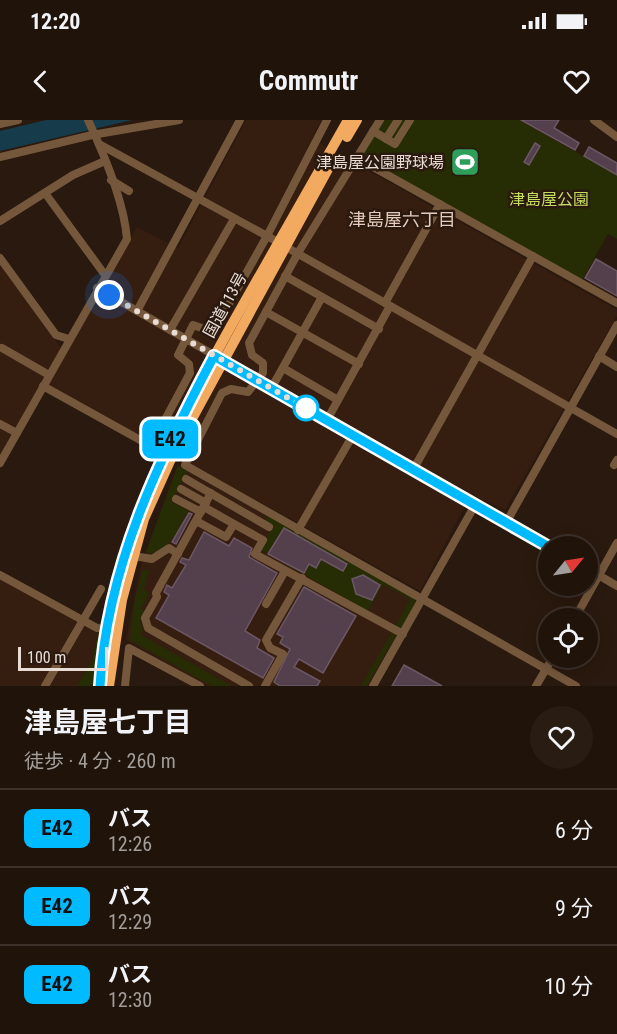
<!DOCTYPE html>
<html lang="ja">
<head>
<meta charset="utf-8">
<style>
	body { margin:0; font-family:"Roboto Condensed","Noto Sans JP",sans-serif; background:#281c13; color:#f1f3f6; height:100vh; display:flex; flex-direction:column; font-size:22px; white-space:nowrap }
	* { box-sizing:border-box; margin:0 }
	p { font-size:20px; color:#a29e9c }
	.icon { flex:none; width:33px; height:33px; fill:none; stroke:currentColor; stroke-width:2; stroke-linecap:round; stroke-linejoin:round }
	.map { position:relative; height:566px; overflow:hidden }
	.sheet { display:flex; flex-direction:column; background:#20130a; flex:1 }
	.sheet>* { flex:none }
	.badge { padding:0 12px; border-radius:9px; font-size:21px; line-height:39px }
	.needle { width:39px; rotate:60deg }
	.buttons { position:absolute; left:538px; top:416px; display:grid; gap:12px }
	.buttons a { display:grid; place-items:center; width:60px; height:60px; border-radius:50%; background:#20130a; box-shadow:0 3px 15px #0003,0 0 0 2px #3d322b; font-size:30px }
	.scale { position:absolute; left:18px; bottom:15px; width:90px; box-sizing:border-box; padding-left:6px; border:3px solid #e8dcd4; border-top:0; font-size:16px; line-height:21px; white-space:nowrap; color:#e8dcd4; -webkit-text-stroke:4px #2a190e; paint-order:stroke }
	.you { position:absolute; width:30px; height:30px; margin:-15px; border:4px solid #fff; border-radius:50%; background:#1a73e8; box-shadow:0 0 0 9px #1a73e833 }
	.map>.badge { position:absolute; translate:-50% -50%; box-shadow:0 0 0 3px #fff }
	.round { display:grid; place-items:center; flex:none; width:63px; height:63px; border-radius:32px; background:#281c13 }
	.summary { display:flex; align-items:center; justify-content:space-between; height:102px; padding:0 24px }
	h1 { font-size:28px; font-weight:700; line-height:45px }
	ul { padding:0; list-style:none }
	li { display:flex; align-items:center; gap:18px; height:78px; padding:0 24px; border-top:2px solid #3d322b }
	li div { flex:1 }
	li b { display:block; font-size:22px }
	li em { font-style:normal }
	li .badge { min-width:66px; font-weight:700; text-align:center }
	.status { display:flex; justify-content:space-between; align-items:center; height:42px; padding:0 30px; background:#20130a; direction:ltr }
	.status svg { height:16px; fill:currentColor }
	header { display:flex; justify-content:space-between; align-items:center; height:78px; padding:0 24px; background:#20130a; font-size:27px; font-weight:700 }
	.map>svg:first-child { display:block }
	.built { fill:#351d0f }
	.green { fill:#262d05 }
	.water { fill:#163c4b }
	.building { fill:#54404d; stroke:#6c5764; stroke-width:1.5 }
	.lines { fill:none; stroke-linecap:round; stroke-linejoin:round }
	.minor { stroke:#75583c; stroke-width:8 }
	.highway { stroke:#f2a960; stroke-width:10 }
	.line-casing { stroke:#fff; stroke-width:14 }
	.line { stroke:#0bf; stroke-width:9 }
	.walk { stroke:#e8dcd4; stroke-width:6; stroke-dasharray:0 10.8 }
	.stop-dot { fill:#fff; stroke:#0bf; stroke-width:3 }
	.labels { text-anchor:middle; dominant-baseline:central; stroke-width:5; stroke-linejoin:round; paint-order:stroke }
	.poi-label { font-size:16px; fill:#e8dcd4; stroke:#2a190e; text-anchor:end }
	.park-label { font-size:16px; fill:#c5de5f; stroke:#2a190e }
	.street-label { font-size:16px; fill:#e8dcd4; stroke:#2a190e }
	.neighbourhood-label { font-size:18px; fill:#e4cbbd; stroke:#2a190e }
</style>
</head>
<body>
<div class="status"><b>12:20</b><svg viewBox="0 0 49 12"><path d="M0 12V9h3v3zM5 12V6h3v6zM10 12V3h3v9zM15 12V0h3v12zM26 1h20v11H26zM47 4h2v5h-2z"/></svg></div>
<header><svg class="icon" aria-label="back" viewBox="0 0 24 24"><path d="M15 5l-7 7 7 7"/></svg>Commutr<svg class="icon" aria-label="heart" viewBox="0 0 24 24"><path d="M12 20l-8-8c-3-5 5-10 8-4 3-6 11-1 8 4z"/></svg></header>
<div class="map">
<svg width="617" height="566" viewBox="0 0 617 566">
	<rect width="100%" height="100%" fill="#2a190e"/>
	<g class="built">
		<path d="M246,0H321L312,19L617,190V196L505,390L471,375L420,471L47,264L137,107L178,128Z"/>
		<path d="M0,140L61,228L0,336Z"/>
		<path d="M178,345L414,477L415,483L368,566H207L126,520L141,445Z"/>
		<path d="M0,459L98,512L92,540L77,566H0Z"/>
	</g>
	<g class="green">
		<path d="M383,0H519L617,55V119L608,114L582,160L365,38L364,33Z"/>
		<path d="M178,345L188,351L171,382L188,391C180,406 166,439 146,432Z"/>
		<path d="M269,396L414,477L415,483L400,510L395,507L410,479L383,464L368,491L260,429L273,407L265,402Z"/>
		<path d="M143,449L149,450L144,469L149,474L141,489L145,492L140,501L143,510L141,515L232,566H212L130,520L134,483Z"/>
		<path d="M393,510L397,513L367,566H361Z"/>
		<path d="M98,512L103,518L97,566H77L92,540Z"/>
	</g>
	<path class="water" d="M46,0H132L0,31V11Z"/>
	<g class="building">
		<path d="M521,0H559L554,8L579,23L575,30Z"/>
		<path d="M535,23L540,26L529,45L524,42Z"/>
		<path d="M589,27L617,43V55L584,36Z"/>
		<path d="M596,139L617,151V176L585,158Z"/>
		<path d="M189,393L192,394L176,424L172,422Z"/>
		<path d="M284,408L347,444L343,451L321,439L316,448L309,444L304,453L268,434Z"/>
		<path d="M204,412L229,426L234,418L252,428L249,437L277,453L245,511L260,520L257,528L274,538L263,558L156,498L169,475L164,472L167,465L172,468L186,445L180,442L182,438L189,440Z"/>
		<path d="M363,455L380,465L372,480L356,474L352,459Z"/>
		<path d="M304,467L356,496L323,553L299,539L294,547L320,561L317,566H280L274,562L290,529L280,523L283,517L277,514Z"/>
		<path d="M404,545L442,566H392Z"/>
	</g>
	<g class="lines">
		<g class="minor">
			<path d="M380,0L298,133L249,223L252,235L263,243V253L248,272L231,269L222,273L185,345L576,566"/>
			<path d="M594,0L617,17"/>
			<path d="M0,4L18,0"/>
			<path d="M373,11L395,24L410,0"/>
			<path d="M386,19L398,0"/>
			<path d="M99,24L278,122"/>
			<path d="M0,37L92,15L179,0"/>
			<path d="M357,38L617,183"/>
			<path d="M111,60L129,71"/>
			<path d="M45,73L105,155"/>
			<path d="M0,101L73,55L105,41"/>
			<path d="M286,127L617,314"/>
			<path d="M0,138L56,215L69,219"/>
			<path d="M285,156L379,209"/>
			<path d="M97,168L549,427"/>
			<path d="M385,183L440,84"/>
			<path d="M137,191L240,0"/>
			<path d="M266,192L359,244"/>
			<path d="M170,210L234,99"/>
			<path d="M2,228L49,255"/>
			<path d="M599,236L617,247"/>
			<path d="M283,248L338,280"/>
			<path d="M43,266L151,326L190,253L189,244L178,235L193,205L207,210L216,207L267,116L327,0"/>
			<path d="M271,269L322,177"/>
			<path d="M327,300L390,186"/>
			<path d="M0,304L17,313"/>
			<path d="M0,343L127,119C124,82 104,34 88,0"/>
			<path d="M614,345L617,340"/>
			<path d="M413,350L533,136"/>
			<path d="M186,359L269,407"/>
			<path d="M181,369L206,383"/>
			<path d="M176,379L201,392"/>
			<path d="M204,387L234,404"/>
			<path d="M506,403L617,205"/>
			<path d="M194,404L211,373"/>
			<path d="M298,410L353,315"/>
			<path d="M134,436L152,439L169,428L178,434"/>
			<path d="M588,449L617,466"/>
			<path d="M0,455L97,508L107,509"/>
			<path d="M266,484L285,451"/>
			<path d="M575,498L617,423"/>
			<path d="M45,566L101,469"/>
			<path d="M125,566L129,528L200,566"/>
			<path d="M249,566L148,508L145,498L157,477L156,473L194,404L198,402L226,417L234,404L263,420L255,434L403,514"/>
			<path d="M265,566L283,534L270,528L266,520L302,458"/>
			<path d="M373,566L475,385"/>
			<path d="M536,566L553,537"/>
		</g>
		<g class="highway">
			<path d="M347,17L357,0"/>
			<path d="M100,566C108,435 169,318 231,206C270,137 309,68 348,0"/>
			<path d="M109,566L122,480L144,399L175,330L328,49"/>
		</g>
	</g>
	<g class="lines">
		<g class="line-casing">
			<path id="line" d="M100,566C107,446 159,339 214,236L549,427"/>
		</g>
		<use href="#line" class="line"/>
		<path class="walk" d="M109,175L309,290L306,288"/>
	</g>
	<defs>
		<g id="stadium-square" transform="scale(1.5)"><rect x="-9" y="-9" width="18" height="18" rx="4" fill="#2e9e5b" stroke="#2a190e"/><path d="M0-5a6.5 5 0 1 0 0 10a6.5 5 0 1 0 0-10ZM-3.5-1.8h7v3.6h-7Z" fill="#fff"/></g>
	</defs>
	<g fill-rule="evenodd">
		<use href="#stadium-square" x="465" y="42"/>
	</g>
	<circle class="stop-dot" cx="306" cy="288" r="12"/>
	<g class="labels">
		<g class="poi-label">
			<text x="444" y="42">津島屋公園野球場</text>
		</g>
		<g class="park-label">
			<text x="549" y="79">津島屋公園</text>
		</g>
		<g class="street-label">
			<text transform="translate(225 185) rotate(-61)">国道113号</text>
		</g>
		<g class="neighbourhood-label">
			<text x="402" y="99">津島屋六丁目</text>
		</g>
	</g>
</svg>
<div class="buttons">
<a><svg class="needle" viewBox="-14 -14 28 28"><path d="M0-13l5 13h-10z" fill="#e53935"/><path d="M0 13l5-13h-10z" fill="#a29e9c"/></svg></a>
<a><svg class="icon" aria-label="locate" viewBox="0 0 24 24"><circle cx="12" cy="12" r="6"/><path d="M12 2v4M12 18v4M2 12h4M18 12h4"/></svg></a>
</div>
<div class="scale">100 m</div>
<div class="you" style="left:109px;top:175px"></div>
<b class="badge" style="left:170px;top:319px;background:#0bf;color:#111">E42</b>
</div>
<section class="sheet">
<div class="summary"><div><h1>津島屋七丁目</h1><p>徒歩 · 4 分 · 260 m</p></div><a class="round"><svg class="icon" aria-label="heart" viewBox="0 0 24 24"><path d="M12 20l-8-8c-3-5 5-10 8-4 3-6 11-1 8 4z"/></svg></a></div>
<ul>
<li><span class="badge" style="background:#0bf;color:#111">E42</span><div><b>バス</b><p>12:26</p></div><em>6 分</em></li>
<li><span class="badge" style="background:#0bf;color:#111">E42</span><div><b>バス</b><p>12:29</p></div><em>9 分</em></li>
<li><span class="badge" style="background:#0bf;color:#111">E42</span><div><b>バス</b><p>12:30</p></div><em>10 分</em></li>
</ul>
</section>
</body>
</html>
